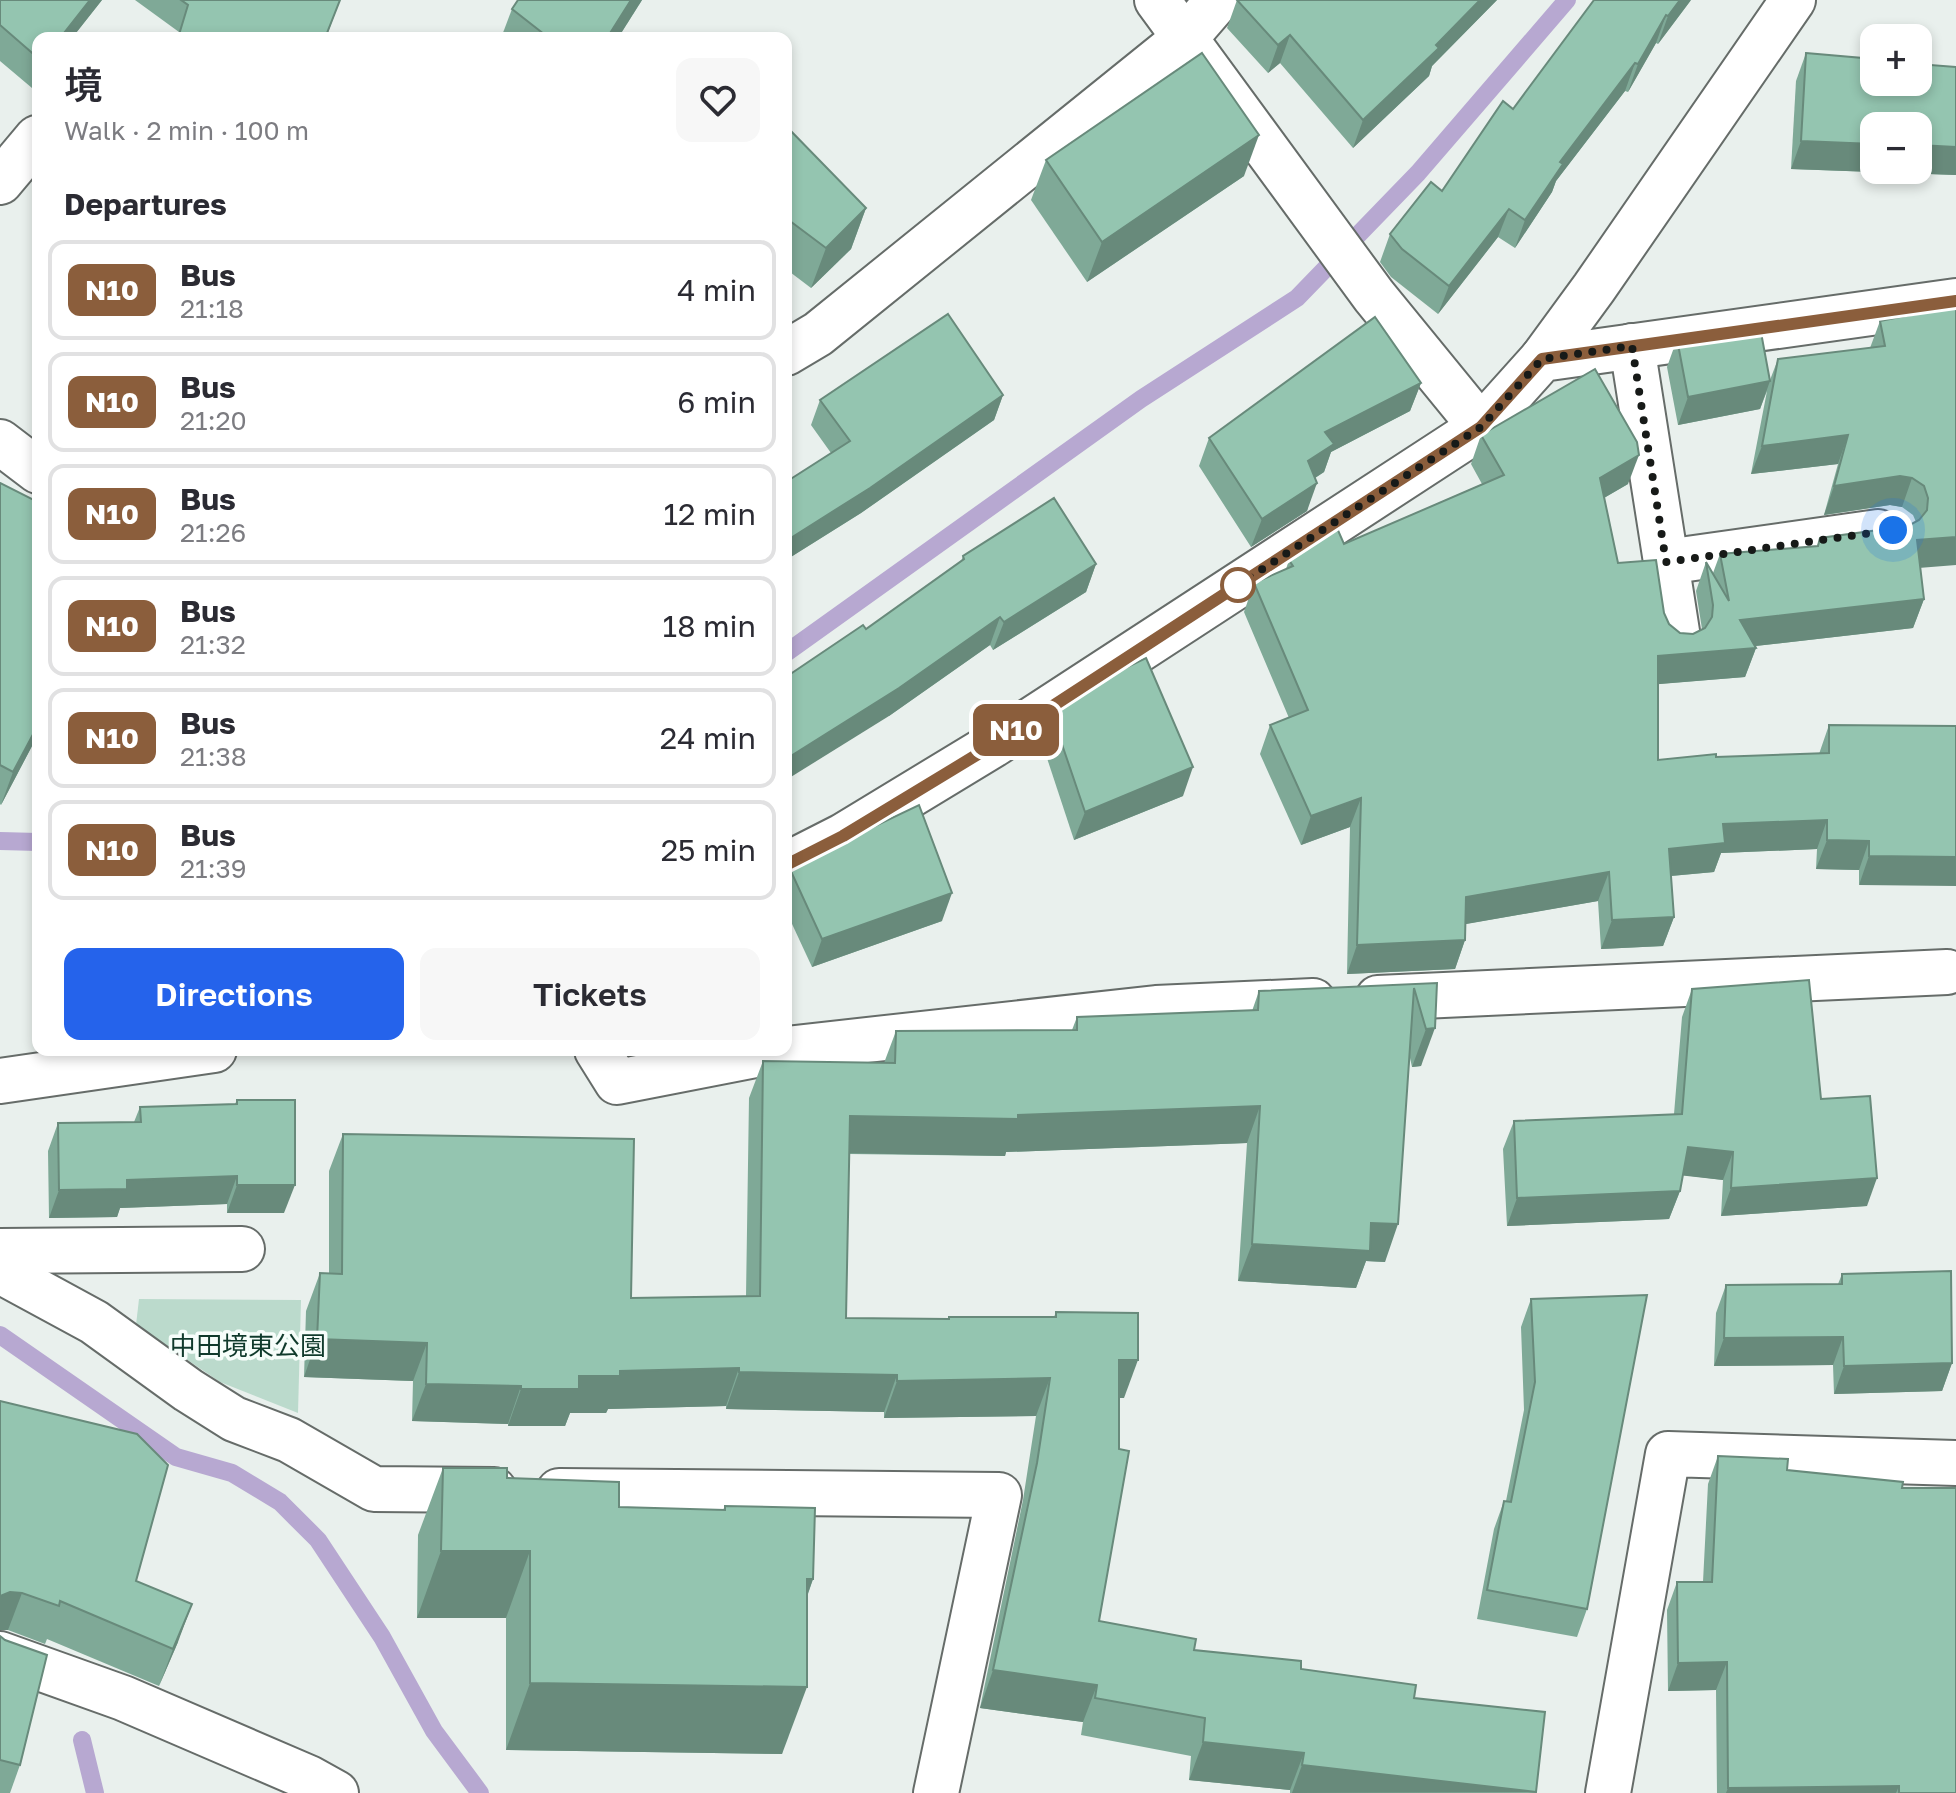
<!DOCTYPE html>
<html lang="en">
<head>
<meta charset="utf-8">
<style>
	body { margin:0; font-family:"Golos Text","Noto Sans JP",sans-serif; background:#f7f7f7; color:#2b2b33; height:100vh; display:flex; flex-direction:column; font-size:30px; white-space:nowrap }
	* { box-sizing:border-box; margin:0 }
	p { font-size:26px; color:#7c7c81 }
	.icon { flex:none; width:44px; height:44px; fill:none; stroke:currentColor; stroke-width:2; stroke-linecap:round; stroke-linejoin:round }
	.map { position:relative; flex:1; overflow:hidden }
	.details { position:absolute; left:32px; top:32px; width:760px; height:1024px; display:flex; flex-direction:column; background:#fff; border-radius:16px; box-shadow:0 4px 12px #0003 }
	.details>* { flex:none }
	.badge { padding:0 16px; border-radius:12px; font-size:28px; line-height:52px }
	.buttons { position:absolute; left:1860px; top:24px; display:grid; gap:16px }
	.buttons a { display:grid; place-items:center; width:72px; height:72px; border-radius:16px; background:#fff; box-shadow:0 4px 12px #0003; font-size:40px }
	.you { position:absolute; width:40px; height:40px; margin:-20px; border:6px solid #fff; border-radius:50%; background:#1a73e8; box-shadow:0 0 0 12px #1a73e833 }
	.map>.badge { position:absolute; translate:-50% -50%; box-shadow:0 0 0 4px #fff }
	h2 { padding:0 32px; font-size:30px; line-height:72px }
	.round { display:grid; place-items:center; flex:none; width:84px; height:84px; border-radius:16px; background:#f7f7f7 }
	.headline { display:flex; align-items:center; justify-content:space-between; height:136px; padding:0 32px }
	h1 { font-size:38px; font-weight:600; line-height:60px }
	.cta { display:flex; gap:16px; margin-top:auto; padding:16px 32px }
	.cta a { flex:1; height:92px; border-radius:16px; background:#2563eb; color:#fff; font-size:32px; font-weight:600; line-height:92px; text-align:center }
	.cta a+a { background:#f7f7f7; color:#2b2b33 }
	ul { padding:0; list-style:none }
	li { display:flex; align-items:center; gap:24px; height:100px; margin:0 16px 12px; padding:0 16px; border:4px solid #e1e1e2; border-radius:16px }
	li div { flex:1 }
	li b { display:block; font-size:30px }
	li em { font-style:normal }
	li .badge { min-width:88px; font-weight:700; text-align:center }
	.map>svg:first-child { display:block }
	.green { fill:#bbdacc }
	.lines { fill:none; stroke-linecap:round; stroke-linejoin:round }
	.stream { stroke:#b7a8d1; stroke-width:18 }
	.minor-casing { stroke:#666c69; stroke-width:48 }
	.minor { stroke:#fff; stroke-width:44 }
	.wall { fill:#7fa997 }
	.shaded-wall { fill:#688a7b }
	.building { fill:#94c5b0; stroke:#688a7b; stroke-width:2 }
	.line-casing { stroke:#fff; stroke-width:18 }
	.line { stroke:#8b5e3c; stroke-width:12 }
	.walk { stroke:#171a18; stroke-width:8; stroke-dasharray:0 14.4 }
	.stop-dot { fill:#fff; stroke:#8b5e3c; stroke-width:4 }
	.labels { text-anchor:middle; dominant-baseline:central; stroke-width:7; stroke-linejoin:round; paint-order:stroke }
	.park-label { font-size:26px; fill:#103a2c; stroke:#f6fdfa }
</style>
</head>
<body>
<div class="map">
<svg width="1956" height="1793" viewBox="0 0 1956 1793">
	<rect width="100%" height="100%" fill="#e9f0ed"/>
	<path class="green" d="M139,1299L301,1300L298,1413L220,1382L136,1325Z"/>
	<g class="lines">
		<g class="stream">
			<path d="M786,653L1141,399L1297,298L1418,173L1567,0"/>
			<path d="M0,841L38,842"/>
			<path d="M0,1335L176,1457L232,1473L280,1502L318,1540L382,1637L434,1731L480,1793"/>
			<path d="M82,1740L95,1793"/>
		</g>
		<g class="minor-casing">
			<g id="minor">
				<path d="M1157,0L1374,296L1481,427"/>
				<path d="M0,182L37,138"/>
				<path d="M1632,346L1678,638"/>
				<path d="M786,353L818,334L1186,37L1218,0"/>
				<path d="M1542,359L1594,288L1793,0"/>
				<path d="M0,442L38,471"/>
				<path d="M1666,562L1878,532"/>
				<path d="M786,865L843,836L993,745L1481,427L1542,359L1956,301"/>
				<path d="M1378,998L1947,972"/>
				<path d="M786,1049L1156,1008L1313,1001"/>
				<path d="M597,1050L617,1082L781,1050"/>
				<path d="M0,1081L214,1050"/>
				<path d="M0,1251L242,1249"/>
				<path d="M0,1271L94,1322L188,1390L234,1419L289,1440L374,1489L494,1490"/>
				<path d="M559,1491L999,1495L936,1793"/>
				<path d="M0,1654L123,1698L309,1778L336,1793"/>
				<path d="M1608,1793L1668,1454L1956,1463"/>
			</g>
		</g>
		<use href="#minor" class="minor"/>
	</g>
	<g class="wall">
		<path d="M0,0H102L72,38H38V81L32,88L0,61Z"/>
		<path d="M135,0H340L326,38H177L179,32Z"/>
		<path d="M518,0H642L618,38H501L512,9Z"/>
		<path d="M1237,0H1497L1432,66L1429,76L1353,148L1280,63L1268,73L1227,28Z"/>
		<path d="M1691,0L1658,44L1656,43L1628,92L1625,91L1556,181L1552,192L1515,248L1498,237L1438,314L1391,277L1380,262L1390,234L1442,191L1513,109Z"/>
		<path d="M1806,53L1956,67V175L1791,169L1796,81Z"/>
		<path d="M786,126L866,208L851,249L811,288L786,269Z"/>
		<path d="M1046,160L1244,176L1087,282L1031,200Z"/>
		<path d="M1956,306L1920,568L1924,599L1913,628L1755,646L1756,648L1745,677L1658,684V760L1819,754L1829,725L1956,726L1859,885V870L1816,869L1817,849L1721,853L1714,872L1671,876L1674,917L1663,946L1601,949L1598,901L1465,924V940L1455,969L1347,974L1350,827L1301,845L1260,754L1270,725L1289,718L1244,612L1254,583L1286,569L1289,560L1344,544L1482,484L1471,464L1481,435L1628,484L1604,498L1618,563L1664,613L1669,624L1680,633L1693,634L1702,629L1696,591L1706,562L1713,573L1720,554L1817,546L1820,538L1908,526L1916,522L1913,515L1902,507L1890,505L1824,515L1838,464L1751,474L1767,391L1760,409L1678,425L1667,367L1677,339L1770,380L1778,359L1870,348L1880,321Z"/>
		<path d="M1421,383L1410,411L1331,452L1324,472L1315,478L1307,511L1251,547L1199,466L1209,438Z"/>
		<path d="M1003,395L994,420L861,513L786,560V482L831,453L811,425L820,400Z"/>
		<path d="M0,483L38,502V749L32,746L1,805L0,804Z"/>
		<path d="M963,556L1096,564L1086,592L993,650L990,645L889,716L866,629L961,562Z"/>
		<path d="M1052,715L1183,796L1074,840L1042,743Z"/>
		<path d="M789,867L942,921L812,967L786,911V874Z"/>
		<path d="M1437,983L1421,1066L1412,1067L1410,1058L1385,1262L1366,1261L1356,1288L1238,1281L1247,1143L1006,1152L1005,1156L849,1154L846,1318L948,1319L1054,1317L1056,1312L1124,1398H1119L1099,1621L1194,1650L1301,1669L1414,1698L1545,1712L1536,1793H1290V1790L1189,1780L1191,1756L1081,1735L1083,1722L980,1708L1023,1500L1036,1416L884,1418V1412L726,1409V1406L608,1409L606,1413H570L565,1426H508V1424L412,1421L413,1381L304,1377L306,1311L320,1273H329V1171L343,1134L631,1298L746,1296L749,1098L763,1061L884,1063L896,1031L1072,1030L1077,1017L1252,1011L1259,991Z"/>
		<path d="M1692,989L1821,1099L1867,1206L1721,1216L1723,1180L1683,1175L1680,1191L1669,1219L1507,1226L1503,1149L1514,1121L1674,1114L1682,1017Z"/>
		<path d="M237,1100L284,1213H227V1204L120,1208L117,1217L49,1218L48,1151L58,1123L134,1122L140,1107L235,1104Z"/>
		<path d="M1842,1274L1952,1363L1942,1391L1834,1394L1833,1365L1714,1366L1716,1313L1726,1285L1838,1284Z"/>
		<path d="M1531,1299L1587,1609L1577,1637L1477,1619L1494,1529L1504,1501H1506L1524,1410L1521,1327Z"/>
		<path d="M0,1401L136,1581L178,1642L159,1686L47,1639L45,1644L8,1630H0Z"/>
		<path d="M1718,1456L1787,1470L1902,1488L1956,1793H1717L1716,1690L1668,1691L1667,1610L1677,1582H1703L1708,1484Z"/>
		<path d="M443,1468L619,1507L723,1510L725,1506L813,1579L807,1597L782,1754L506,1750V1618H417L418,1535Z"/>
		<path d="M0,1636L20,1765L10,1793H0Z"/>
	</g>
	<g class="shaded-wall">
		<path d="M90,0H102L72,38H60Z"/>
		<path d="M631,0H642L618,38H607Z"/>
		<path d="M1480,0H1497L1432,66L1429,76L1353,148L1363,120Z"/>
		<path d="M1680,0H1691L1658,44L1668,16Z"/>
		<path d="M1666,15L1656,43L1628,92L1638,64Z"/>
		<path d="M1290,35L1280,63L1268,73L1278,45Z"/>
		<path d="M1635,63L1625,91L1556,181L1552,192L1515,248L1525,220L1560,162Z"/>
		<path d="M38,72V81L32,88Z"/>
		<path d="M1259,135L1244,176L1087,282L1102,242Z"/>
		<path d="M1801,141L1874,144V170H1918V145L1956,147V175L1791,169Z"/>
		<path d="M866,208L851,249L811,288L826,248Z"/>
		<path d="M1509,209L1498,237L1438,314L1449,286Z"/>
		<path d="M1770,381L1760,409L1678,425L1688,397Z"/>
		<path d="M1421,383L1410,411L1331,452L1324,472L1298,489L1308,461L1325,432Z"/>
		<path d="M1003,395L994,420L861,513L786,560V541Z"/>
		<path d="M1848,435L1838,464L1751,474L1762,446Z"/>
		<path d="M1639,455L1628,484L1590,506L1600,478Z"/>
		<path d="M1900,476L1912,478L1902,507L1890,505L1824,515L1834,486Z"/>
		<path d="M1317,483L1307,511L1251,547L1262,519Z"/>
		<path d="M1956,537V565L1906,569L1917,540Z"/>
		<path d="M1096,564L1086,592L993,650L1004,622Z"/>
		<path d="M1924,599L1913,628L1729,649L1740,620Z"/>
		<path d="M1000,617L990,645L889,716L786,780V759Z"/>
		<path d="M1756,648L1745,677L1648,685L1658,656Z"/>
		<path d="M38,725V730L32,746L1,805L13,772Z"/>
		<path d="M1193,767L1183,796L1074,840L1085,812Z"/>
		<path d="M1361,798L1350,827L1301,845L1311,816Z"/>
		<path d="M1827,820L1817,849L1721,853L1714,872L1659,877L1669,849L1723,824Z"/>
		<path d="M1827,840L1869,841L1859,870L1816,869Z"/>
		<path d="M1869,856L1956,857V886L1859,885Z"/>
		<path d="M1609,872L1598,901L1455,926L1466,897Z"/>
		<path d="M952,893L942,921L812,967L822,939Z"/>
		<path d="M1674,917L1663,946L1601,949L1612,920Z"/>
		<path d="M1465,940L1455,969L1347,974L1357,945Z"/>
		<path d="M1435,1028L1421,1066L1412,1067L1426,1029Z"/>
		<path d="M1260,1106L1247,1143L1006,1152L1005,1156L836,1153L850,1116L1018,1115Z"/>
		<path d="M1688,1147L1733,1152L1723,1180L1678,1175Z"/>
		<path d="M237,1176L227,1204L120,1208L117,1217L49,1218L59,1190L127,1180Z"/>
		<path d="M1877,1178L1867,1206L1721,1216L1731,1188Z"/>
		<path d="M237,1185H295L284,1213H227Z"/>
		<path d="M1680,1191L1669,1219L1507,1226L1517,1198Z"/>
		<path d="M1371,1223L1398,1224L1385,1262L1366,1261L1356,1288L1238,1281L1252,1244Z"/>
		<path d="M1843,1337L1833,1365L1714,1366L1724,1338Z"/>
		<path d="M317,1339L427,1343L413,1381L304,1377Z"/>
		<path d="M1119,1360H1138L1124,1398H1106Z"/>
		<path d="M1952,1363L1942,1391L1834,1394L1844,1366Z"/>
		<path d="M739,1368L726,1406L608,1409L606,1413H570L565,1426H508L521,1389L579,1376L620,1371Z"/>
		<path d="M739,1372L897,1375L884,1412L726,1409Z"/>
		<path d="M1050,1378L1036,1416L884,1418L897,1381Z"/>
		<path d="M426,1384L521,1386L508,1424L412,1421Z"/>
		<path d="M441,1551H530L506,1618H417Z"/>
		<path d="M807,1579H813L789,1646Z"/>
		<path d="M10,1592L22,1593L8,1630H0V1596Z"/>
		<path d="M192,1604L178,1642L159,1686L173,1649Z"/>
		<path d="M1727,1662L1716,1690L1668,1691L1678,1663Z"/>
		<path d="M993,1670L1097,1685L1083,1722L980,1708Z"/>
		<path d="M530,1683L807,1687L782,1754L506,1750Z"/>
		<path d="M1203,1742L1304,1753L1290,1790L1189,1780Z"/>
		<path d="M1302,1765L1536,1792L1292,1793Z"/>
		<path d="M1899,1786L1896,1793H1726L1728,1788Z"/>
	</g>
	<g class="building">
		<path d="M0,0H90L60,38H38V58L0,25Z"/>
		<path d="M181,0H340L325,38H178L188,5Z"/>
		<path d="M518,0H631L607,38H549L512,9Z"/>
		<path d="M1237,0H1480L1436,45L1439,48L1363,120L1290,35L1278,45Z"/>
		<path d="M1594,0H1680L1668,16L1666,15L1638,64L1635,63L1560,162L1563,164L1525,220L1509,209L1449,286L1402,249L1390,234L1431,182L1442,191L1503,101L1513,109Z"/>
		<path d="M1202,53L1259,135L1102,242L1046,160Z"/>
		<path d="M1806,53L1874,59V82H1918V64L1956,67V147L1918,145V126H1874V144L1801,141Z"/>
		<path d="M786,126L866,208L826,248L786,218Z"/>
		<path d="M1956,306V537L1917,540L1924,599L1740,620L1756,648L1658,656V760L1716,754V757L1829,753V725L1956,726V857L1869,856V841L1827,840V820L1723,824L1725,843L1669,849L1674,917L1612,920L1609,872L1466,897L1465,940L1357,945L1361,798L1311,816L1270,725L1308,710L1254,583L1293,566L1289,560L1337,528L1344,544L1504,475L1481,435L1595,369L1637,442L1639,455L1600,478L1618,563L1656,560L1664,613L1669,624L1680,633L1693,634L1705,628L1712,617L1713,605L1706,562L1729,601L1720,554L1818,546L1820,538L1908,526L1919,520L1927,510L1928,498L1924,486L1912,478L1900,476L1834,486L1848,435L1762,446L1778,359L1885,346L1880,321Z"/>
		<path d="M948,314L1003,395L870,488L786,541V482L850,441L820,400Z"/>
		<path d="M1375,317L1421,383L1325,432L1334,444L1308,461L1317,483L1262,519L1209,438Z"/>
		<path d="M1760,327L1770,381L1688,397L1677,339Z"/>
		<path d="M0,483L38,502V725L13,772L0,765Z"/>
		<path d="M1054,498L1096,564L1004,622L1000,617L899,688L786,759V677L863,625L866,629L964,559L963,556Z"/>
		<path d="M1146,658L1193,767L1085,812L1052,715L1121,670Z"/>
		<path d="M919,805L952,893L822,939L789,867Z"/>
		<path d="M1809,980L1821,1099L1870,1096L1877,1178L1731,1188L1733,1152L1688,1147L1680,1191L1517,1198L1514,1121L1682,1114L1692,989Z"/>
		<path d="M1437,983L1435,1028L1426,1029L1414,988L1398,1224L1371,1223L1370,1251L1252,1244L1260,1106L1018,1115V1119L850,1116L846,1318L949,1319V1317H1056V1312L1138,1313V1360H1119V1449L1129,1451L1099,1621L1196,1639L1194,1650L1301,1661V1669L1416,1685L1414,1698L1545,1712L1536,1792L1302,1765L1304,1753L1203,1742L1205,1718L1095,1698L1097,1685L993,1670L1037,1463L1050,1378L897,1381V1375L739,1372V1368L620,1371V1376H579V1389H521V1386L426,1384L427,1343L317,1339L320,1273L342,1274L343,1134L634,1139L631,1298L760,1296L763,1061L895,1063L896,1031L1077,1030V1017L1258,1010L1259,991Z"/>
		<path d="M237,1100H295V1185H237V1176L127,1180V1189L59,1190L58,1123L141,1122L140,1107L237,1104Z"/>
		<path d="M1951,1271L1952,1363L1844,1366L1843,1337L1724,1338L1726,1285L1842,1284V1274Z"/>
		<path d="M1647,1295L1587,1609L1487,1590L1504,1501L1511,1502L1535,1382L1531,1299Z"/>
		<path d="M0,1401L137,1434L168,1465L136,1581L192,1604L173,1649L60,1601L59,1606L22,1593L10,1592L0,1596Z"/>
		<path d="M1718,1456L1788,1459L1787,1470L1903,1482L1902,1488H1956V1793H1899V1786L1728,1788L1727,1662L1678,1663L1677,1582H1712Z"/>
		<path d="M443,1468H507V1478L619,1482V1507L725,1510V1506L815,1508L813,1579H807V1687L530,1683V1551H441Z"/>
		<path d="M0,1636L5,1640L47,1655L20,1765L0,1760Z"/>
	</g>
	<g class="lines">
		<g class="line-casing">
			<path id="line" d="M786,865L843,836L993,745L1481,427L1542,359L1956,301"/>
		</g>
		<use href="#line" class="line"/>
		<path class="walk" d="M1238,585L1481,427L1542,359L1632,346L1666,562L1893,530"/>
	</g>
	<circle class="stop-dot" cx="1238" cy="585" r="16"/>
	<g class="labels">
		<g class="park-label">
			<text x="248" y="1345">中田境東公園</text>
		</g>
	</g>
</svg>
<div class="buttons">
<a>+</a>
<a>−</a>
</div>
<div class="you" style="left:1893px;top:530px"></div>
<b class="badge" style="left:1016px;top:730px;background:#8b5e3c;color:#fff">N10</b>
<section class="details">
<div class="headline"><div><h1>境</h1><p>Walk · 2 min · 100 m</p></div><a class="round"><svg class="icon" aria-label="heart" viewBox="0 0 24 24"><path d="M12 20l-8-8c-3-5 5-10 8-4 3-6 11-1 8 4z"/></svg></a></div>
<h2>Departures</h2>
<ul>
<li><span class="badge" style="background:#8b5e3c;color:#fff">N10</span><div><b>Bus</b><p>21:18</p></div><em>4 min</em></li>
<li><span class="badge" style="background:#8b5e3c;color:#fff">N10</span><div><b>Bus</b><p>21:20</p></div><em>6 min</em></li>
<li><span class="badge" style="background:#8b5e3c;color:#fff">N10</span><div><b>Bus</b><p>21:26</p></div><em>12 min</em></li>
<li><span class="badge" style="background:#8b5e3c;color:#fff">N10</span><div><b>Bus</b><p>21:32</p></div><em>18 min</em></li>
<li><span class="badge" style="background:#8b5e3c;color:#fff">N10</span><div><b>Bus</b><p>21:38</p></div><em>24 min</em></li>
<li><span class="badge" style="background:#8b5e3c;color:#fff">N10</span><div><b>Bus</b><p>21:39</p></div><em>25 min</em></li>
</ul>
<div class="cta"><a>Directions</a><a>Tickets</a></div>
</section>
</div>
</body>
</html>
